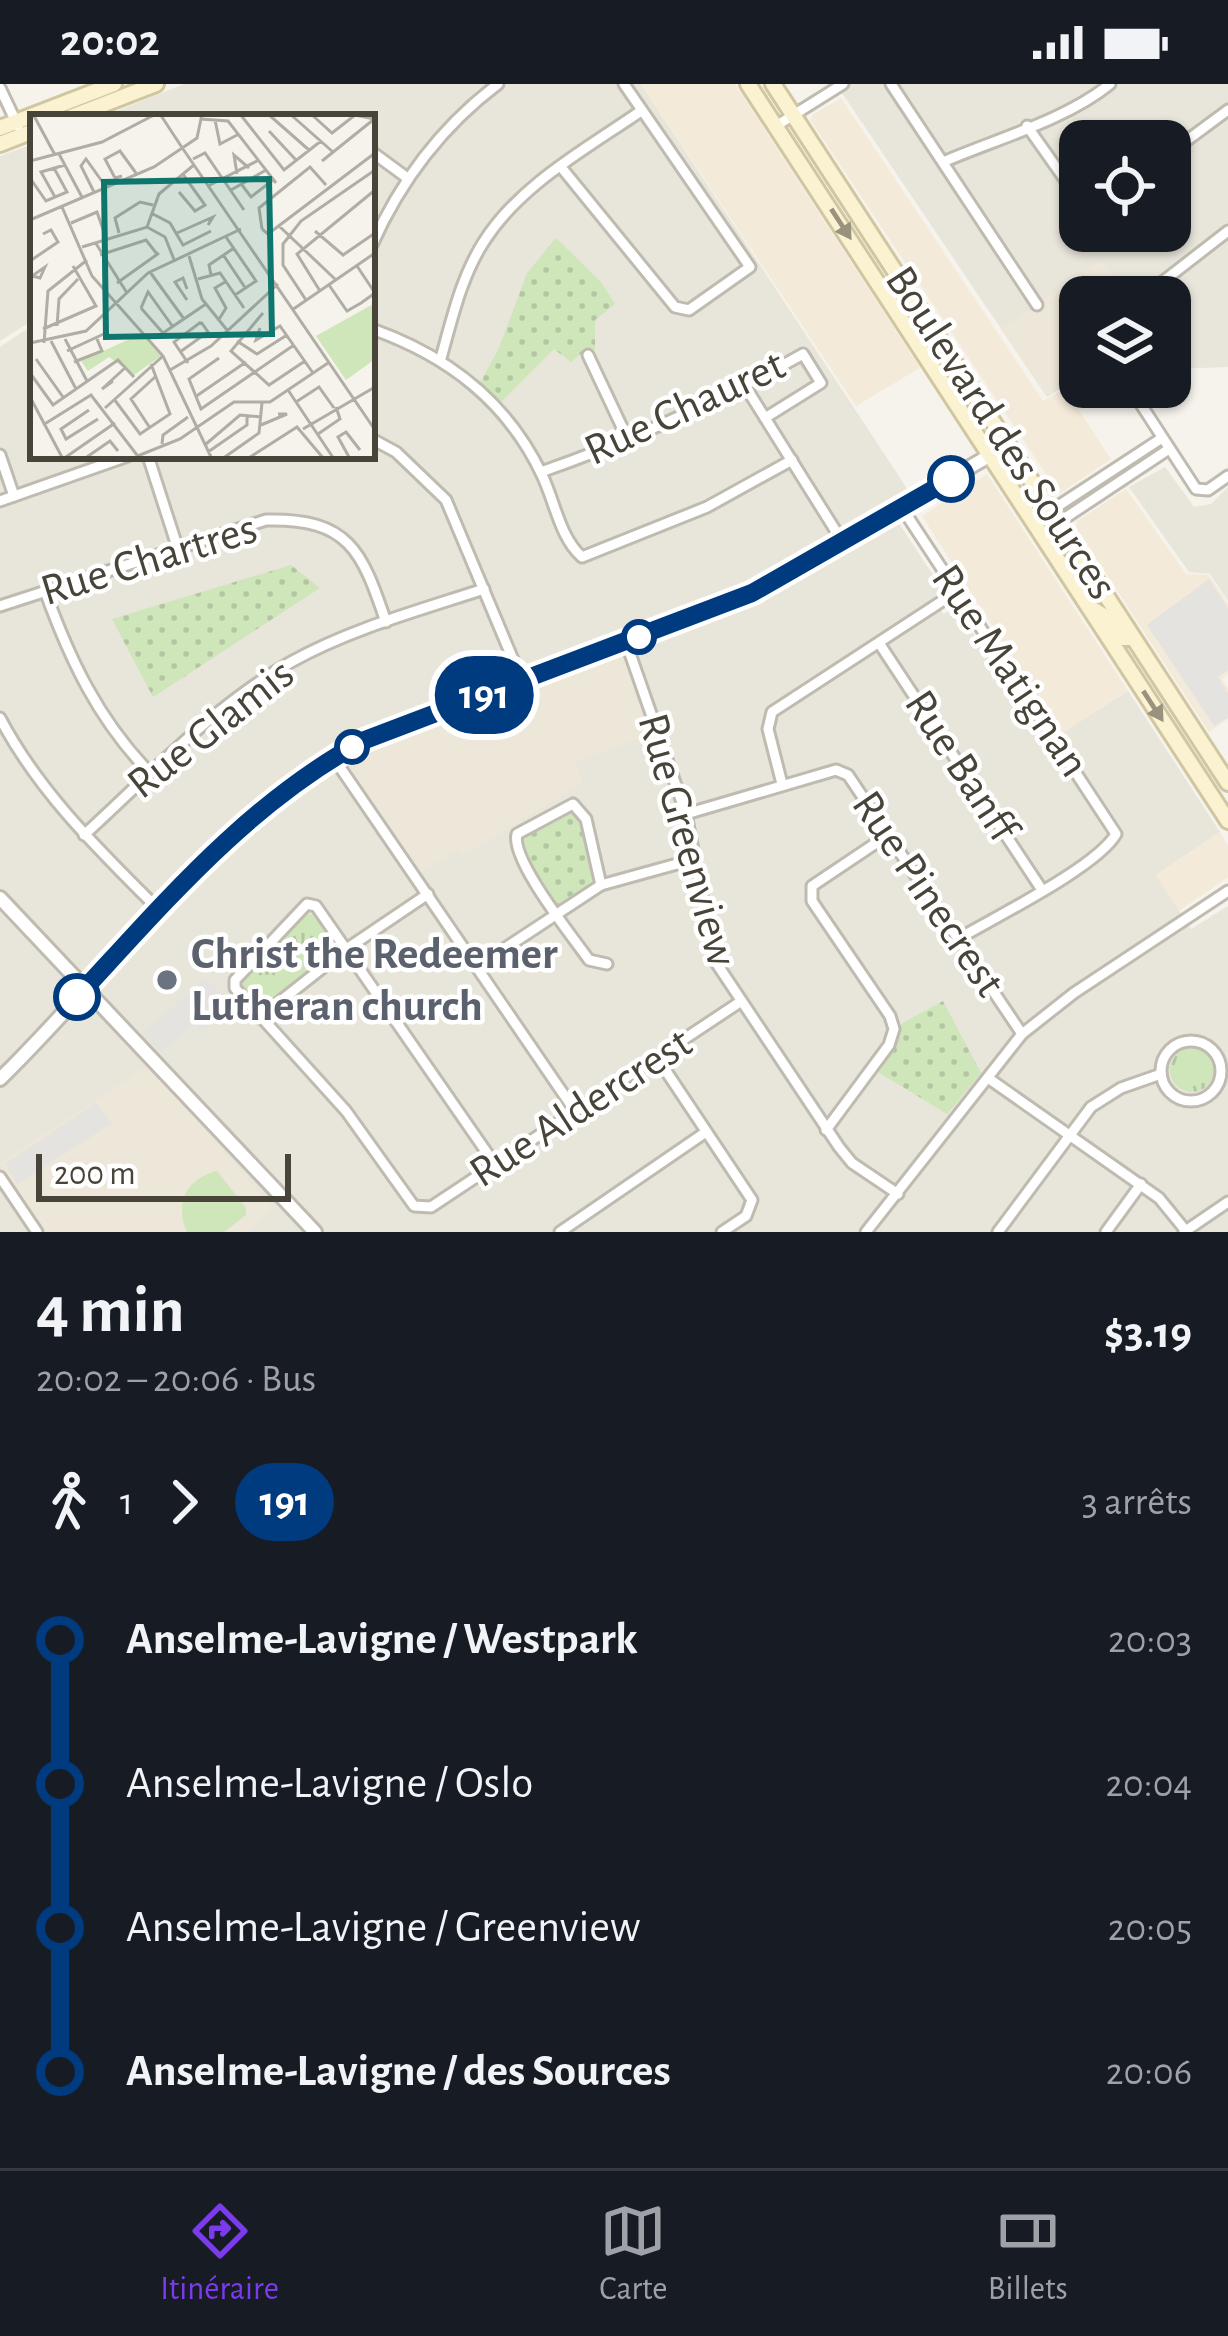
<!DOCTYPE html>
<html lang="fr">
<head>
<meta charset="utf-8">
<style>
	body { margin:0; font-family:"Alegreya Sans",sans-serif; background:#20242c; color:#f1f3f6; height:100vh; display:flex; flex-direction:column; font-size:45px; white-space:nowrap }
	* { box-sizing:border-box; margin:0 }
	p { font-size:39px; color:#9ea1a6 }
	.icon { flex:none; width:66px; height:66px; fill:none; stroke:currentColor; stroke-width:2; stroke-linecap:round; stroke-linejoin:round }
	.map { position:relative; height:1148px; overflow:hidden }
	.drawer { display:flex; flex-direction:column; background:#171b24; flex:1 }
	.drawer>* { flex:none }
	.badge { padding:0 24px; border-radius:39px; font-size:42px; line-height:78px }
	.fabs { position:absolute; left:1059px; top:36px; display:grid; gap:24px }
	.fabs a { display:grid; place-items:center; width:132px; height:132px; border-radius:24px; background:#171b24; box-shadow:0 3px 9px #0004; font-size:60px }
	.scale { position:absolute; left:36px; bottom:30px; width:255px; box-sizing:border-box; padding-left:12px; border:6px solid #49443a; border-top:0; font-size:33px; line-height:42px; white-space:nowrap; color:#49443a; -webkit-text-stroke:9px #fff; paint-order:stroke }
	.map>.badge { position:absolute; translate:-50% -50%; box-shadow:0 0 0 6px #fff }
	.legs { display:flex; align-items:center; gap:18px; height:132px; padding:0 36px; font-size:39px }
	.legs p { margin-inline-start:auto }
	.overview { display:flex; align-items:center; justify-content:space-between; height:204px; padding:0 36px }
	h1 { font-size:66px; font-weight:700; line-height:90px }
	ul { padding:0 36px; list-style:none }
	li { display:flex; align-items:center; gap:42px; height:144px; font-size:45px }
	li i { display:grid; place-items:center; width:18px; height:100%; margin:0 15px; background:currentColor }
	li i::after { content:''; width:30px; height:30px; margin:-15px; border:9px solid; border-radius:50%; background:#171b24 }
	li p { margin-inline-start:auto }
	li:first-child i { background:linear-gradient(#0000 50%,currentColor 0) }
	li:last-child i { background:linear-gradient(currentColor 50%,#0000 0) }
	.status { display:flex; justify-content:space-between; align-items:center; height:84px; padding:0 60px; background:#171b24; direction:ltr }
	.status svg { height:33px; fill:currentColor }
	.tabs { display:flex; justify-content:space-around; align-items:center; height:168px; border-top:3px solid #363941; background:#171b24; font-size:33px; color:#9ea1a6 }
	.tabs a { display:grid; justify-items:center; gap:6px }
	.tabs .on { color:#7c3aed }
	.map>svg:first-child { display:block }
	.residential { fill:#e8e5db; fill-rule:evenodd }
	.commercial { fill:#f4eada }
	.education { fill:#ece7d8 }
	.grass { fill:url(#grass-tufts) }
	.park { fill:url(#park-dots) }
	.garden { fill:#cfe5ba }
	.parking { fill:#e4e3e0 }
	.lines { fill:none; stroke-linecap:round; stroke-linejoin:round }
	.minor-casing { stroke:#c0bbb0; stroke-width:15 }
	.tertiary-casing { stroke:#c0bbb0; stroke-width:18 }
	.secondary-casing { stroke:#d0c6a0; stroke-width:20 }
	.minor { stroke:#fff; stroke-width:9 }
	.tertiary { stroke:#fff; stroke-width:12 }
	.secondary { stroke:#faf2d1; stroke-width:14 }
	.oneway { fill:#99927e }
	.line-1-casing { stroke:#fff; stroke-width:27 }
	.line-1 { stroke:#003b80; stroke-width:18 }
	.stop-1-dot { fill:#fff; stroke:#003b80; stroke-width:6 }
	.worship-dot { fill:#6b7280; stroke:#fff; stroke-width:4.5 }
	.labels { text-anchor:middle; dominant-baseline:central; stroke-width:9; stroke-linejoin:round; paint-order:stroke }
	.street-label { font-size:45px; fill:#49443a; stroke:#fff }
	.worship-label { font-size:45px; font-weight:bold; fill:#5b616d; stroke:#fff; text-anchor:start }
	.inset-road { fill:none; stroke:#b0ada5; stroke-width:3 }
	.view { fill:#0f766e; fill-opacity:0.15; stroke:#0f766e; stroke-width:6 }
	.inset-edge { fill:none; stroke:#49443a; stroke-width:6 }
</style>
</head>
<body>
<div class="status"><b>20:02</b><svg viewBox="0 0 49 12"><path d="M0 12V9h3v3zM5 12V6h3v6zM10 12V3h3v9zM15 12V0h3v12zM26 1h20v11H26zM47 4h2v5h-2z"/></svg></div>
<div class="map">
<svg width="1228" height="1148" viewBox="0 0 1228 1148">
	<defs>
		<pattern id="grass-tufts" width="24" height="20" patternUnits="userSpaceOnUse" patternTransform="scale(3)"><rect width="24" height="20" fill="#cfe5ba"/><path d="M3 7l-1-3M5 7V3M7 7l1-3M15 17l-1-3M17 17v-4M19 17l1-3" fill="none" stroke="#b3c6a1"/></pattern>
		<pattern id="park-dots" width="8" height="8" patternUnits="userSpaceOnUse" patternTransform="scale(3)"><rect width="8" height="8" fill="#cfe5ba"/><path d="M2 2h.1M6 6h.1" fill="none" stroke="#b3c6a1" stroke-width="1.8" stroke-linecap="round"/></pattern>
	</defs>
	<rect width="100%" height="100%" fill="#f5f3ec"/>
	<g class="residential">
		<path d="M184,0H641L908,406L885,418L944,508L934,513L943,530L957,525L1047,658L1128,607L1220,748L1156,791L1191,845L1228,822V1148H0V263L33,241V372H372V33H101Z"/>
		<path d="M836,0H1228V283L1170,285V213H1080V303H1115L1082,325L1065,301L1047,313ZM1080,57H1170V147H1080Z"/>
		<path d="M33,60V236L0,257V72Z"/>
		<path d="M1165,383L1194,423L1211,420L1228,403V517L1210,490L1189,488L1129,403Z"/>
	</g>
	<g class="commercial">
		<path d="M641,0H735L920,284L856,322Z"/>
		<path d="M841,14L1043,317L1065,305L1111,375L1059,410L811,37L812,31Z"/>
		<path d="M987,390L1128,607L1061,650L922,432Z"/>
		<path d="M1126,405L1186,490L1209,491L1228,520V590L1222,595L1228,604V635L1209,648L1076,443L1077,437Z"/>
		<path d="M1220,748L1228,762V793L1179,827L1156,791Z"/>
	</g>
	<g class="education">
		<path d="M1100,176L1130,213H1080V303H1115L1082,325L1065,301L1047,313L1001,245Z"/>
		<path d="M623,566L648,651L574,678L583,699L464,771L458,766L419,789L344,680L382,658Z"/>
		<path d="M149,981L273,1124L248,1148H45L0,1079Z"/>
	</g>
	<g class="grass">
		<path d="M308,830L317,831L335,859V866L267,922L256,923L242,907L243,896Z"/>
		<circle cx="1192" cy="986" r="22"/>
	</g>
	<g class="park">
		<path d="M556,154L601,198L615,220L595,236V265L583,268L571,278L554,265L500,319L480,299L499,264L527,189Z"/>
		<path d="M291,481L320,504L153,613L112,535Z"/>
		<path d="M569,724L582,738L597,795L557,821L521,767V752Z"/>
		<path d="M943,917L981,989L947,1030L878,988L897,960L901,940Z"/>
	</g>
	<path class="garden" d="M217,1087L246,1124V1131L224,1148H187C174,1119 187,1094 217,1087Z"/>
	<g class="parking">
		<path d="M1209,495L1228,524V586L1218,593L1228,609V634L1214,642L1147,541Z"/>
		<path d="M206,894L231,921L202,947L194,939L161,968L144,949Z"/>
		<path d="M96,1019L112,1039L18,1100L5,1080Z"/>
	</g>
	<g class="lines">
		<g class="minor-casing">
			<g id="minor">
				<path d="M891,0L1037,221"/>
				<path d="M0,4L18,42"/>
				<path d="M776,42L843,0"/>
				<path d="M1027,42L1080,117"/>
				<path d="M372,68L406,93"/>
				<path d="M1170,69L1228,26"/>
				<path d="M943,78C996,55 1066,36 1110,0"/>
				<path d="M561,83L675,223L689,226L750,183L624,0"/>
				<path d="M372,161C401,96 441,43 498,0"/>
				<path d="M1143,213L1228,147"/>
				<path d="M372,245C448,272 507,317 542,391C555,418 560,454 582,473L707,423L792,376"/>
				<path d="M588,271L629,358"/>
				<path d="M441,274C452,235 461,194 483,159C519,101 586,65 641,27"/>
				<path d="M745,302L842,457"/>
				<path d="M1139,303L1142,322L1196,405L1208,406L1228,392"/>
				<path d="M372,355L396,368L446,416L522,597"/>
				<path d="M0,371L14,412"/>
				<path d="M148,372L178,465"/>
				<path d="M541,388C632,356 718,318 803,270L821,299L765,334"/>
				<path d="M0,417L128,372"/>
				<path d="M902,424L1116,750C1097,783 995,833 958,855"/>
				<path d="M1052,426L1162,354"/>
				<path d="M1059,438L1169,365"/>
				<path d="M45,507C70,576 98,635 149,688"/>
				<path d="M0,522L266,436C349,434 362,467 386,538"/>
				<path d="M626,558L686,730L715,877L839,1063L852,1079L898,1110"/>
				<path d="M879,559L1042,806"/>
				<path d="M0,634C39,708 98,765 157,824"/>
				<path d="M333,673L575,1027"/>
				<path d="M782,700L768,645L772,628L956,508"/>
				<path d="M686,730L836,686L848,691L1022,950"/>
				<path d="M84,751C151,690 212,623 291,578C350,545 420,526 484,505"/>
				<path d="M601,801L586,735L573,720L517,750C510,775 572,852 589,876L607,880"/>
				<path d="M478,882L601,801L695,775"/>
				<path d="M259,934L345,866L428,810"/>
				<circle cx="1191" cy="987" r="30"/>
				<path d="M658,975L752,1116L746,1132L722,1148"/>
				<path d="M988,994L1159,1114L1186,1147"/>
				<path d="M826,1046L889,961L894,945L890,932L812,817V802L888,751"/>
				<path d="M494,1079L316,822L307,820L235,896V904L346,1027L414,1122L431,1123L740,918"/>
				<path d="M0,1093L37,1148"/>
				<path d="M560,1148L706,1048"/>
				<path d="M866,1148L1022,950L1074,909L1228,807"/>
				<path d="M998,1148L1091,1023L1121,1004L1161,990"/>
				<path d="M1106,1148L1141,1100"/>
				<path d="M1184,1148L1228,1118"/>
			</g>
		</g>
		<g class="tertiary-casing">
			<g id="tertiary">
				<path d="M0,814L315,1148"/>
				<path d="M0,995C119,879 215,735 365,656L752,509L1008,361"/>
			</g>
		</g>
		<g class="secondary-casing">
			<g id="secondary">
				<path d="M748,0L1228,737"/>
				<path d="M773,0L1228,699"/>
				<path d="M71,33L156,0"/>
				<path d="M0,44L114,0"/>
				<path d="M0,60L33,47"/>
				<path d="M1094,526L1107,534L1123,554H1133"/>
			</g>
		</g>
		<use href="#minor" class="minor"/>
		<use href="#tertiary" class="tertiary"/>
		<use href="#secondary" class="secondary"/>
	</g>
	<defs><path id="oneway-solid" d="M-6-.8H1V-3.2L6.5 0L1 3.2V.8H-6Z" transform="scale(3)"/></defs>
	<g class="oneway">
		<use href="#oneway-solid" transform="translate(841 140) rotate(57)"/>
		<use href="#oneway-solid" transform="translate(1153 622) rotate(57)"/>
	</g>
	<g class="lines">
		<g class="line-1-casing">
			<path id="line-1" d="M77,913C165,818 249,718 365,656L752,509L951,395"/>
		</g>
		<use href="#line-1" class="line-1"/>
	</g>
	<g class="stop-1-dot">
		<circle cx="951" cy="395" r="21"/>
		<circle cx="639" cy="553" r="15"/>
		<circle cx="352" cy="663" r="15"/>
		<circle cx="77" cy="913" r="21"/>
	</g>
	<circle class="worship-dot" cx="167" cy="896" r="12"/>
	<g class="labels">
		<g class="street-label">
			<text transform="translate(685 324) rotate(-25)">Rue Chauret</text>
			<text transform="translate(1001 349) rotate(57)">Boulevard des Sources</text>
			<text transform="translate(149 476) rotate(-17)">Rue Chartres</text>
			<text transform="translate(1010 587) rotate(56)">Rue Matignan</text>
			<text transform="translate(211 645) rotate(-38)">Rue Glamis</text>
			<text transform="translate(961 682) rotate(57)">Rue Banff</text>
			<text transform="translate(687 756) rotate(74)">Rue Greenview</text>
			<text transform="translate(928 810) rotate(56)">Rue Pinecrest</text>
			<text transform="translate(581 1024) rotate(-33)">Rue Aldercrest</text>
		</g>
		<g class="worship-label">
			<text x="191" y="870">Christ the Redeemer<tspan x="191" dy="52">Lutheran church</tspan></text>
		</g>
	</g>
	<g transform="translate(30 30)">
		<rect width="345" height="345" fill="#f5f3ec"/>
		<path d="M345,189V245L316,266L286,222Z" fill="#cfe5ba"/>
		<path d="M113,219L131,242L104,261L79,243L58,257L51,247Z" fill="#cfe5ba"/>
		<path class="inset-road" d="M3,0L25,41M130,0L151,32M210,0L254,56L291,27M238,0L279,36M260,0L303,38M281,0L302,19L325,1L344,5M170,5L198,7L246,69M185,6L190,30L209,20M239,17L266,46M151,32L345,316M29,40L53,85M163,45L175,39L214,96M0,47L72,28L126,0M292,47L343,6M207,60L204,41L219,54M92,62L85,64L75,45L90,37L106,59M0,64L16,87L37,78L24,54M212,71L221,83L243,66M178,72L229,46M201,76L236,56M64,78L51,52L56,45L76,73M149,78L165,97L175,91L152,59M25,83L11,58L35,51M32,93L62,162L133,242L182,345M121,99L140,109L153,131L181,117M0,106L124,53L167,24L172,0M41,109L67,98L76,124M248,111L306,166M117,113L129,80L165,50M232,115L238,120L345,39M232,115L229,94L280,53L296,71M285,117L313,141L345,119M89,119L85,104L110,88L123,91M147,119L183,103L178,111M196,123L226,167L205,181M65,128L97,179M52,133L117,113L135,123L145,148M70,141L116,126L127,140M159,142L172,185L197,216M194,142L216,175M0,147L28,128L21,116L13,120M15,153L10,164L2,162ZM120,158L154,205M181,161L179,151L204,134M168,165L190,159L214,194M87,169L129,139M299,171L317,197L331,189L345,179L327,152M157,175L153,164L145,168L157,186M290,177L267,140L345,76M276,186L253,151V130L271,107L345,56M111,194L133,219L176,190M111,194L118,178L143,213M262,196L345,139M233,199L201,237L239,271L275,247M188,207L196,194L185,174L195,168M27,212L29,185L48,165M230,214L226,226L250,212L283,259M13,215L66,192L43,152M35,225L57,267M21,227L46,275M207,227L227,240L257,221M0,229L56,217L118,159L211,115M14,229L18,177L57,146M37,237L78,218M150,238L178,218L171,208M189,244L159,265L171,295L264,231M6,245L33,283M44,248L72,237L67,225M158,249L144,228L171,208M140,256L181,232L248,170M0,259L23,291L88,246L104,263M83,267L72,275L96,253M258,276L304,345M0,283L33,345M165,283L216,248M84,285L110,320L140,300L121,250M266,288L289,273L304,294M75,294L133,242M59,296L31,315L36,325L68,305M13,311L61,281L110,345M231,311L257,300H248M120,314L101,285L125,263M273,315L345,273M288,320L310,305L306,293M132,330L133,321L158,303M176,330L210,301L231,303M178,338L217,311V301M319,343L308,323L316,318L330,336M33,345L85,309M54,345L80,327L88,337M100,345L150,325L204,288H240L298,249M192,345L229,319L232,289M217,345L267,313L294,345"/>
		<path class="view" d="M239,65L242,220L76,223L74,68Z"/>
		<rect width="345" height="345" class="inset-edge"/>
	</g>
</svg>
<div class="fabs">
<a><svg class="icon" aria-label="locate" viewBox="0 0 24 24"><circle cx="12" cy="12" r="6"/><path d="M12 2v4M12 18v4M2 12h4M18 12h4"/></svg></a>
<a><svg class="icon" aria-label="layers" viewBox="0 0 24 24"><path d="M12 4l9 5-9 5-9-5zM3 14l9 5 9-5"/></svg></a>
</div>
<div class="scale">200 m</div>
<b class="badge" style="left:484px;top:611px;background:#003b80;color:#fff">191</b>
</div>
<section class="drawer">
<div class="overview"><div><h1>4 min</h1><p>20:02 – 20:06 · Bus</p></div><b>$3.19</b></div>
<div class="legs"><svg class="icon" aria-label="walk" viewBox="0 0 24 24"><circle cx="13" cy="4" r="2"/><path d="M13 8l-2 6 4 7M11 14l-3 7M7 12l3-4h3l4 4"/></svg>1<svg class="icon" aria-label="forward" viewBox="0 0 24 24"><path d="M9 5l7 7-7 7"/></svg><b class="badge" style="background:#003b80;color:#fff">191</b><p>3 arrêts</p></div>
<ul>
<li><i style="color:#003b80"></i><b>Anselme-Lavigne / Westpark</b><p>20:03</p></li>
<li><i style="color:#003b80"></i><span>Anselme-Lavigne / Oslo</span><p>20:04</p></li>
<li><i style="color:#003b80"></i><span>Anselme-Lavigne / Greenview</span><p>20:05</p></li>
<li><i style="color:#003b80"></i><b>Anselme-Lavigne / des Sources</b><p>20:06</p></li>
</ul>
</section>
<nav class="tabs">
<a class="on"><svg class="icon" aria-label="directions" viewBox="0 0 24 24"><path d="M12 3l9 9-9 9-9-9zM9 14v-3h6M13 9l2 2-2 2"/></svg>Itinéraire</a>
<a><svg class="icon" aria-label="map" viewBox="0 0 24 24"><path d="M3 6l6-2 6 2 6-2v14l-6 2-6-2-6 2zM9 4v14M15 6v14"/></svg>Carte</a>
<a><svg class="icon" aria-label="tickets" viewBox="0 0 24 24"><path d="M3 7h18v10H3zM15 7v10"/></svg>Billets</a>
</nav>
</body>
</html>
